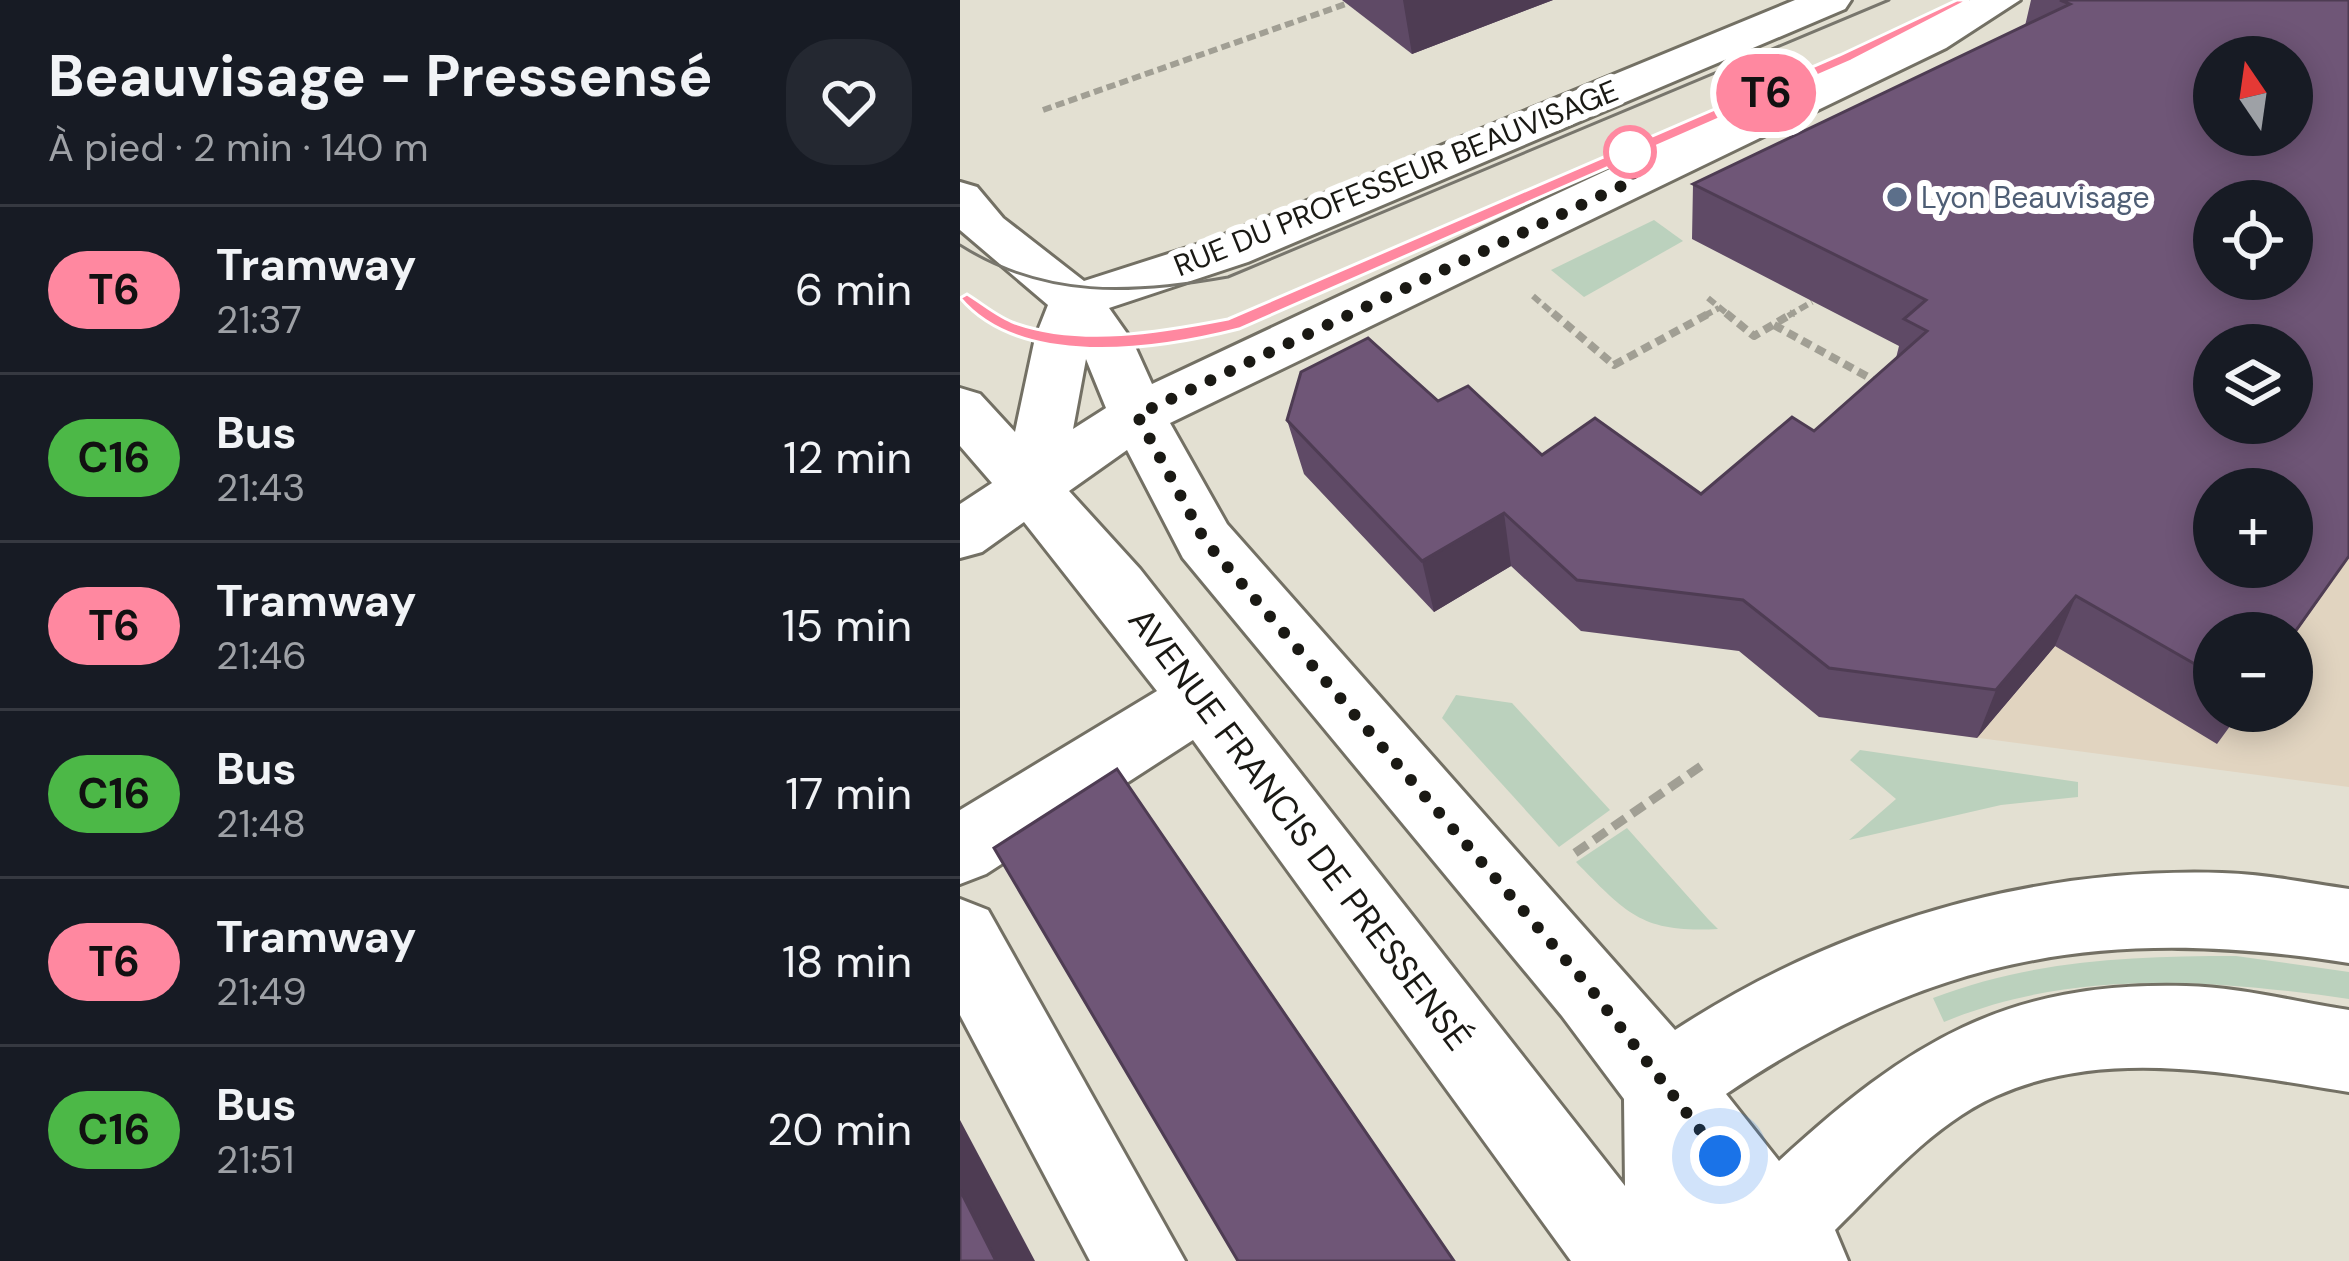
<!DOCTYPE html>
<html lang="fr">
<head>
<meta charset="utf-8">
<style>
	body { margin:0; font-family:"DM Sans",sans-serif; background:#242831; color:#f1f3f6; height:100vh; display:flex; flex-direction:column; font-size:45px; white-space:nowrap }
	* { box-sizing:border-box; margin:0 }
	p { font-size:39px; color:#9ea1a6 }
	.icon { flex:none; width:66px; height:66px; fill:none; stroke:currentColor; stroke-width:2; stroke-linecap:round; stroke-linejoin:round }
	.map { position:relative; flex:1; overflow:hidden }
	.panel { display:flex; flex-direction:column; background:#171b24; width:960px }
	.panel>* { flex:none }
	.badge { padding:0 24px; border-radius:39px; font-size:42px; line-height:78px }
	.needle { width:78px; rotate:347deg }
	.controls { position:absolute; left:1233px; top:36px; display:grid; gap:24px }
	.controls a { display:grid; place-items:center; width:120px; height:120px; border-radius:50%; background:#171b24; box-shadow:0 6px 30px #0003; font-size:60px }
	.you { position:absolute; width:60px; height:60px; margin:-30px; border:9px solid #fff; border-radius:50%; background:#1a73e8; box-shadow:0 0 0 18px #1a73e833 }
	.map>.badge { position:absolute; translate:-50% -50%; box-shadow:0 0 0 6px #fff }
	.round { display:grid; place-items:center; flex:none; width:126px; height:126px; border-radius:48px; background:#242831 }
	.summary { display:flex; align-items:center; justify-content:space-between; height:204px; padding:0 48px }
	h1 { font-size:57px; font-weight:700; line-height:90px }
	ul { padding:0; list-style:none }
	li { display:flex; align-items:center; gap:36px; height:168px; padding:0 48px; border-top:3px solid #363941 }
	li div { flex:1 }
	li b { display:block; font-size:45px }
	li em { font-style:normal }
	li .badge { min-width:132px; font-weight:700; text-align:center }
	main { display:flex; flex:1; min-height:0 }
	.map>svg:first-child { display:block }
	.education { fill:#e1d4c0; fill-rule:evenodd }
	.green { fill:#bbd1bd }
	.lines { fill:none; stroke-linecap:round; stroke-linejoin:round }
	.minor-casing { stroke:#737064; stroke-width:6 }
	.path-far2 { stroke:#a19f94; stroke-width:6; stroke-dasharray:9 4.5; stroke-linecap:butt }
	.path-far1 { stroke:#a19f94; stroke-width:8; stroke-dasharray:10 6; stroke-linecap:butt }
	.path { stroke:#a19f94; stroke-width:9; stroke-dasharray:15 8; stroke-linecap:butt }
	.minor { fill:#fff; fill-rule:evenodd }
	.tram { stroke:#78766d; stroke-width:3 }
	.wall { fill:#5f4a66 }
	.shaded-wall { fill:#4e3c53 }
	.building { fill:#6f5677; stroke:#4e3c53; stroke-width:3; fill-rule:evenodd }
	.line { fill:#ff88a0; stroke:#fff; stroke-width:3 }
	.walk { stroke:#1a1914; stroke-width:12; stroke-dasharray:0 21.6 }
	.stop-dot { fill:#fff; stroke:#ff88a0; stroke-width:6 }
	.service-dot { fill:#5c6f8a; stroke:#fff; stroke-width:4.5 }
	.labels { text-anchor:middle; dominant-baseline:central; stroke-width:12; stroke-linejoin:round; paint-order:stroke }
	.far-street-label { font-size:30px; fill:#1a1914; stroke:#fff }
	.far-service-label { font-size:30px; fill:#4e5e75; stroke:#fff; text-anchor:start }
	.street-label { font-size:36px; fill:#1a1914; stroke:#fff }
</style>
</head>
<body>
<main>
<section class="panel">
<div class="summary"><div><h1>Beauvisage - Pressensé</h1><p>À pied · 2 min · 140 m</p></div><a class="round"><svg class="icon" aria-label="heart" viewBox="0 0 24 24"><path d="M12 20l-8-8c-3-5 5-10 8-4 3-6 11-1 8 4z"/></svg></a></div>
<ul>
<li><span class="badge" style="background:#ff88a0;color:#111">T6</span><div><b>Tramway</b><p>21:37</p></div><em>6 min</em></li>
<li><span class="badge" style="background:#4cb847;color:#111">C16</span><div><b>Bus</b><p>21:43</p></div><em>12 min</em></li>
<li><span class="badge" style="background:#ff88a0;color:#111">T6</span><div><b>Tramway</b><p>21:46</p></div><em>15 min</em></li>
<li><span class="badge" style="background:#4cb847;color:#111">C16</span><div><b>Bus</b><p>21:48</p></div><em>17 min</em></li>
<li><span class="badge" style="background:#ff88a0;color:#111">T6</span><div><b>Tramway</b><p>21:49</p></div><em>18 min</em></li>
<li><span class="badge" style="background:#4cb847;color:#111">C16</span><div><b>Bus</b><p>21:51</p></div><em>20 min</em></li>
</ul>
</section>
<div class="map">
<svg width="1389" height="1261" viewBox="0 0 1389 1261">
	<rect width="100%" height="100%" fill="#e3e0d2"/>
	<path class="education" d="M1389,248V787L966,731L1254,423H1332V345ZM1254,489H1332V567H1254ZM1254,633H1332V711H1254Z"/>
	<g class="green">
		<path d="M694,220L723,241L624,297L591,270Z"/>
		<path d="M496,695L552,703L650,810L599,847L482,718Z"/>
		<path d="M900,750L1118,782V797L1041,805L889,840L936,799L890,760Z"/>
		<path d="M667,828L748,919L758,929C682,933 667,914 616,862Z"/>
		<path d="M1276,956L1389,972V999C1255,980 1113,968 984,1022L973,998C1072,960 1171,956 1276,956Z"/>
	</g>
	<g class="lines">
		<g class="minor-casing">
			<g id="minor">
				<path d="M835,0H891L885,9L288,262L149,308L173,342L192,384L1010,0H1060L986,48L210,423L267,524L715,1030C876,925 1068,867 1262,873C1304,874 1347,883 1389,889V963C1145,925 972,955 766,1094L819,1161C947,1043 1046,981 1226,986C1279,987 1336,1002 1389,1010V1092C1275,1074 1147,1046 1036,1096C973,1124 923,1183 875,1230L888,1261H611L233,740L26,874L0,884V810L197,691L64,522L22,552L0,558V504L32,483L0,446V388L20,394L55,432L75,338L88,305L0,230V182L17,187L43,218L124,281L252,240ZM126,359L146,408L113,429ZM167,450L223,558L602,1016L664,1099L665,1186L180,569L109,491Z"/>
				<path d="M0,899L28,910L225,1261H130L0,1015Z"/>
			</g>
		</g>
		<g class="path-far2">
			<path d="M83,110L397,0"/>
			<path d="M573,296L596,316"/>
			<path d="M748,298L770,316"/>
			<path d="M744,316L759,308"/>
			<path d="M828,316L852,302"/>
		</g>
		<g class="path-far1">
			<path d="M593,313L654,365L750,313"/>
			<path d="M766,313L794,336L833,313"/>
			<path d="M814,325L917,382"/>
		</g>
		<path class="path" d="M615,853L744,764"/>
		<use href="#minor" class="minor"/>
		<g class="tram">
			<path d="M0,245C85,299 173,294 268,277L929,0"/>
			<path d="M0,298C86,353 177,346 273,324L886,58L1002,0"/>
		</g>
	</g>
	<g class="wall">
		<path d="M382,0H593L452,54Z"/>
		<path d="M1071,0H1389V557L1332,638V633H1254V711H1281L1257,744L1095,646L1017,738L859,717L779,651L621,631L551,566L474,612L344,474L327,420L478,401L582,455L741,494L854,431L936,358L939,346L732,239L733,184L1065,26Z"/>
	</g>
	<g class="shaded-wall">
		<path d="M443,0H593L452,54Z"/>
		<path d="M544,513L551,566L474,612L462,561Z"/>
		<path d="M1116,596L1095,646L1017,738L1036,690Z"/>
		<path d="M0,1120L75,1261H36L0,1190Z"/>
	</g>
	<g class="building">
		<path d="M1100,0H1389V556L1332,636V633H1254V675L1116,596L1036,690L869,668L783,600L617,580L544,513L462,561L327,420L341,372L408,338L478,401L508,386L582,455L635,418L741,494L832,417L854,431L967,331L944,319L966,300L733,184L1110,4ZM1254,57H1332V135H1254ZM1254,201H1332V279H1254ZM1254,345H1332V423H1254ZM1254,489H1332V567H1254Z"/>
		<path d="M157,769L494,1261H278L34,848Z"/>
		<path d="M0,1190L36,1261H0Z"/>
	</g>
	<path class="line" d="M997,0H1009L891,61L279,329C193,351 60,369 0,298L7,294C22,303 38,317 55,323C121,346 201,332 268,319L880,55Z"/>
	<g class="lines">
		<path class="walk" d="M670,152L674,180L177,415L245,541L630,988L760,1156"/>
	</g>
	<circle class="stop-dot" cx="670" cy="152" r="24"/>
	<circle class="service-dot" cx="937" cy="197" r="12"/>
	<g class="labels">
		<g class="far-street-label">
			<text transform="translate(436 178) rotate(-22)">RUE DU PROFESSEUR BEAUVISAGE</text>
		</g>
		<g class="far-service-label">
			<text x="961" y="197">Lyon Beauvisage</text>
		</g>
		<g class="street-label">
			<text transform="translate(340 829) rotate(53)">AVENUE FRANCIS DE PRESSENSÉ</text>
		</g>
	</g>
</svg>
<div class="controls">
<a><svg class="needle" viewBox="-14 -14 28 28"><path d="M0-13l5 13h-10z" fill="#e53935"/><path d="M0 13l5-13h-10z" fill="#9ea1a6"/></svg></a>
<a><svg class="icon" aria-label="locate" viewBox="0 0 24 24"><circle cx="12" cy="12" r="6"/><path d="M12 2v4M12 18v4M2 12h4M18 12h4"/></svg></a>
<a><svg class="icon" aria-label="layers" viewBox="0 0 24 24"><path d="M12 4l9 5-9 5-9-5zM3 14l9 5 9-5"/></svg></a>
<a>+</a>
<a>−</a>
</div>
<div class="you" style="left:760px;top:1156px"></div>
<b class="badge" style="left:806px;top:93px;background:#ff88a0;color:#111">T6</b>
</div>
</main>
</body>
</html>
